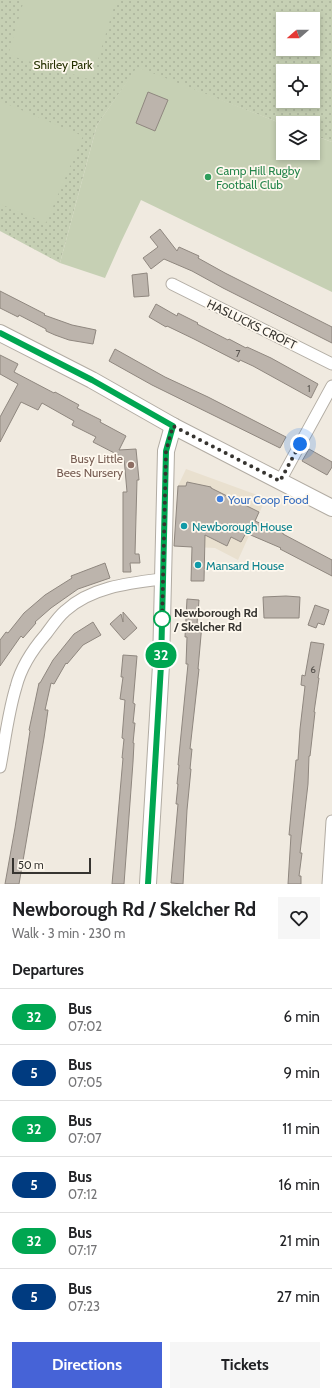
<!DOCTYPE html>
<html lang="en">
<head>
<meta charset="utf-8">
<style>
	body { margin:0; font-family:Cabin,sans-serif; background:#f6f6f6; color:#202124; height:100vh; display:flex; flex-direction:column; font-size:15px; white-space:nowrap }
	* { box-sizing:border-box; margin:0 }
	p { font-size:13px; color:#757577 }
	.icon { flex:none; width:22px; height:22px; fill:none; stroke:currentColor; stroke-width:2; stroke-linecap:round; stroke-linejoin:round }
	.map { position:relative; height:884px; overflow:hidden }
	.details { display:flex; flex-direction:column; background:#fff; flex:1 }
	.details>* { flex:none }
	.badge { padding:0 8px; border-radius:13px; font-size:14px; line-height:26px }
	.needle { width:26px; rotate:250deg }
	.tools { position:absolute; left:276px; top:12px; display:grid; gap:8px }
	.tools a { display:grid; place-items:center; width:44px; height:44px; border-radius:0px; background:#fff; box-shadow:0 2px 6px #0003; font-size:20px }
	.scale { position:absolute; left:12px; bottom:10px; width:79px; box-sizing:border-box; padding-left:4px; border:2px solid #363430; border-top:0; font-size:11px; line-height:14px; white-space:nowrap; color:#363430; -webkit-text-stroke:3px #fef8ee; paint-order:stroke }
	.you { position:absolute; width:20px; height:20px; margin:-10px; border:3px solid #fff; border-radius:50%; background:#1a73e8; box-shadow:0 0 0 6px #1a73e833 }
	.map>.badge { position:absolute; translate:-50% -50%; box-shadow:0 0 0 2px #fff }
	h2 { padding:0 12px; font-size:15px; line-height:36px }
	.round { display:grid; place-items:center; flex:none; width:42px; height:42px; border-radius:0px; background:#f6f6f6 }
	.summary { display:flex; align-items:center; justify-content:space-between; height:68px; padding:0 12px }
	h1 { font-size:19px; font-weight:700; line-height:30px }
	.primary-button { display:flex; gap:8px; margin-top:auto; padding:8px 12px }
	.primary-button a { flex:1; height:46px; border-radius:0px; background:#4663d7; color:#fff; font-size:16px; font-weight:700; line-height:46px; text-align:center }
	.primary-button a+a { background:#f6f6f6; color:#202124 }
	ul { padding:0; list-style:none }
	li { display:flex; align-items:center; gap:12px; height:56px; padding:0 12px; border-top:1px solid #e0e0e0 }
	li div { flex:1 }
	li b { display:block; font-size:15px }
	li em { font-style:normal }
	li .badge { min-width:44px; font-weight:700; text-align:center }
	.map>svg:first-child { display:block }
	.built { fill:#e9e0cf }
	.park { fill:url(#park-dots); fill-rule:evenodd }
	.garden { fill:#c6d0b4 }
	.building { fill:#bcb4ac; stroke:#8f877f }
	.lines { fill:none; stroke-linecap:round; stroke-linejoin:round }
	.street-casing { stroke:#b2aca3; stroke-width:13 }
	.secondary-casing { stroke:#b2aca3; stroke-width:18 }
	.street { stroke:#fff; stroke-width:11 }
	.secondary { stroke:#fff; stroke-width:16 }
	.line-casing { stroke:#fff; stroke-width:9 }
	.line { stroke:#00a651; stroke-width:6 }
	.walk { stroke:#363430; stroke-width:4; stroke-dasharray:0 7.2 }
	.leisure-dot { fill:#2e9e5b; stroke:#fef8ee; stroke-width:1.5 }
	.education-dot { fill:#8d6e63; stroke:#fef8ee; stroke-width:1.5 }
	.shop-dot { fill:#3f7fe0; stroke:#fef8ee; stroke-width:1.5 }
	.culture-dot { fill:#0f9aa8; stroke:#fef8ee; stroke-width:1.5 }
	.stop-dot { fill:#fff; stroke:#00a651; stroke-width:2 }
	.labels { text-anchor:middle; dominant-baseline:central; stroke-width:3.5; stroke-linejoin:round; paint-order:stroke }
	.number-label { font-size:10px; fill:#58544f }
	.park-label { font-size:12px; fill:#243000; stroke:#fef8ee }
	.leisure-label { font-size:12px; fill:#27864d; stroke:#fef8ee; text-anchor:start }
	.street-label { font-size:12px; fill:#363430; stroke:#fef8ee }
	.education-label { font-size:12px; fill:#785e54; stroke:#fef8ee; text-anchor:end }
	.shop-label { font-size:12px; fill:#366cbe; stroke:#fef8ee; text-anchor:start }
	.culture-label { font-size:12px; fill:#0d838f; stroke:#fef8ee; text-anchor:start }
	.stop-label { font-size:12px; font-weight:bold; fill:#363430; stroke:#fef8ee; text-anchor:start }
</style>
</head>
<body>
<div class="map">
<svg width="332" height="884" viewBox="0 0 332 884">
	<defs>
		<pattern id="park-dots" width="8" height="8" patternUnits="userSpaceOnUse"><rect width="8" height="8" fill="#c6d0b4"/><path d="M2 2h.1M6 6h.1" fill="none" stroke="#abb39b" stroke-width="1.8" stroke-linecap="round"/></pattern>
	</defs>
	<rect width="100%" height="100%" fill="#f0eae0"/>
	<path class="built" d="M186,469L266,498L238,560L215,548L174,546L178,486Z"/>
	<path class="park" d="M0,0H332V142L313,135V123L283,124L137,68L97,125L60,263L0,231ZM283,19H313V49H283ZM283,71H313V101H283Z"/>
	<g class="garden">
		<path d="M24,0H116L92,80L8,55Z"/>
		<path d="M137,67L283,124V153H313V135L332,142V292L141,200L121,242L105,278L60,263L97,125Z"/>
		<path d="M0,101L83,136L46,223L0,204Z"/>
	</g>
	<g class="building">
		<path d="M148,92L168,100L155,131L136,123Z"/>
		<path d="M160,229L177,251L179,247L199,256L198,258L225,273L332,327V343L223,288L192,271L164,259L151,269L143,258L158,247L150,237Z"/>
		<path d="M147,273L149,296L134,297L132,275Z"/>
		<path d="M0,291L45,314L44,315L72,325L96,330L93,344L69,340L55,335L46,331V329L19,315L18,317L0,308Z"/>
		<path d="M156,304L177,316L178,313L198,323L197,324L228,340L229,339L246,348L247,347L271,358L318,384L311,398L253,366L240,360L239,362L194,339L167,326L166,327L149,317Z"/>
		<path d="M115,349L165,377L208,397L286,437L280,448L152,385L109,361Z"/>
		<path d="M0,355L18,364L14,372L54,393L55,392L79,405L77,408L101,420L100,422L126,436L119,450L136,449L139,480H137L135,554H139L140,563H130L131,572H123V492H127L124,458L93,442L96,437L72,425L74,421L42,403L38,410L21,402L0,442V417L18,384L0,374Z"/>
		<path d="M309,449L332,462V467L327,475L302,461Z"/>
		<path d="M187,482L211,487V488L259,512L255,521L283,533V534L332,560V576L280,549L281,548L246,533L241,542L231,537L227,546L205,535L204,581H191L192,547L174,546L178,486H186Z"/>
		<path d="M105,563L110,578L78,589L51,608L35,622L36,623L23,638L21,636L0,666V640L6,632L8,633L24,613L45,595L72,578L71,576Z"/>
		<path d="M286,596L300,597L299,618H264L263,597Z"/>
		<path d="M187,599L199,600L197,624H202L198,669H199L190,749H192L190,769H191L187,810L183,884L171,883L178,804H176L178,784H177L179,765H178L188,664H186L187,637H185Z"/>
		<path d="M315,605L329,610L324,625L318,623L316,628L308,625Z"/>
		<path d="M123,612L137,628L124,640L110,624L121,614L123,622Z"/>
		<path d="M93,622L101,635L83,645L67,664L66,663L54,684L51,683L45,710H48L44,738L19,884H5L15,828L30,731L29,730L39,683H40L53,660L74,634Z"/>
		<path d="M311,642L324,644L318,678H319L314,712H315L310,756H309L308,784L300,853H302L299,876H301V884H288L291,835H289L296,760H298L300,729L305,686L301,685L302,675L305,676Z"/>
		<path d="M123,655L137,656L133,703L135,704L133,723H135L133,743H134L133,762L124,884H112L123,758H122L124,739L122,738L125,700L120,699L123,677H121Z"/>
	</g>
	<g class="lines">
		<g class="street-casing">
			<g id="street">
				<path d="M172,284L332,364"/>
				<path d="M280,481L332,386"/>
				<path d="M0,767C5,741 8,713 16,687C21,667 33,649 46,634C52,626 58,617 65,611C91,587 129,583 162,579"/>
				<path d="M328,884L332,821"/>
			</g>
		</g>
		<g class="secondary-casing">
			<g id="secondary">
				<path d="M0,333L92,380L173,426L332,508"/>
				<path d="M148,884L161,665L166,451L173,426"/>
			</g>
		</g>
		<use href="#street" class="street"/>
		<use href="#secondary" class="secondary"/>
	</g>
	<g class="lines">
		<g class="line-casing">
			<path id="line" d="M0,333L92,380L173,426L166,451L161,665L148,884"/>
		</g>
		<use href="#line" class="line"/>
		<path class="walk" d="M162,619V622L166,451L173,426L280,481L300,444"/>
	</g>
	<circle class="leisure-dot" cx="208" cy="177" r="4"/>
	<circle class="education-dot" cx="131" cy="465" r="4"/>
	<circle class="shop-dot" cx="220" cy="499" r="4"/>
	<g class="culture-dot">
		<circle cx="184" cy="526" r="4"/>
		<circle cx="198" cy="565" r="4"/>
	</g>
	<circle class="stop-dot" cx="162" cy="619" r="8"/>
	<g class="labels">
		<g class="number-label">
			<text x="238" y="353">7</text>
			<text x="309" y="388">1</text>
			<text x="313" y="669">6</text>
		</g>
		<g class="park-label">
			<text x="63" y="64">Shirley Park</text>
		</g>
		<g class="leisure-label">
			<text x="216" y="170">Camp Hill Rugby<tspan x="216" dy="14">Football Club</tspan></text>
		</g>
		<g class="street-label">
			<text transform="translate(252 324) rotate(26)">HASLUCKS CROFT</text>
		</g>
		<g class="education-label">
			<text x="123" y="458">Busy Little<tspan x="123" dy="14">Bees Nursery</tspan></text>
		</g>
		<g class="shop-label">
			<text x="228" y="499">Your Coop Food</text>
		</g>
		<g class="culture-label">
			<text x="192" y="526">Newborough House</text>
			<text x="206" y="565">Mansard House</text>
		</g>
		<g class="stop-label">
			<text x="174" y="612">Newborough Rd<tspan x="174" dy="14">/ Skelcher Rd</tspan></text>
		</g>
	</g>
</svg>
<div class="tools">
<a><svg class="needle" viewBox="-14 -14 28 28"><path d="M0-13l5 13h-10z" fill="#e53935"/><path d="M0 13l5-13h-10z" fill="#757577"/></svg></a>
<a><svg class="icon" aria-label="locate" viewBox="0 0 24 24"><circle cx="12" cy="12" r="6"/><path d="M12 2v4M12 18v4M2 12h4M18 12h4"/></svg></a>
<a><svg class="icon" aria-label="layers" viewBox="0 0 24 24"><path d="M12 4l9 5-9 5-9-5zM3 14l9 5 9-5"/></svg></a>
</div>
<div class="scale">50 m</div>
<div class="you" style="left:300px;top:444px"></div>
<b class="badge" style="left:161px;top:655px;background:#00a651;color:#fff">32</b>
</div>
<section class="details">
<div class="summary"><div><h1>Newborough Rd / Skelcher Rd</h1><p>Walk · 3 min · 230 m</p></div><a class="round"><svg class="icon" aria-label="heart" viewBox="0 0 24 24"><path d="M12 20l-8-8c-3-5 5-10 8-4 3-6 11-1 8 4z"/></svg></a></div>
<h2>Departures</h2>
<ul>
<li><span class="badge" style="background:#00a651;color:#fff">32</span><div><b>Bus</b><p>07:02</p></div><em>6 min</em></li>
<li><span class="badge" style="background:#003b80;color:#fff">5</span><div><b>Bus</b><p>07:05</p></div><em>9 min</em></li>
<li><span class="badge" style="background:#00a651;color:#fff">32</span><div><b>Bus</b><p>07:07</p></div><em>11 min</em></li>
<li><span class="badge" style="background:#003b80;color:#fff">5</span><div><b>Bus</b><p>07:12</p></div><em>16 min</em></li>
<li><span class="badge" style="background:#00a651;color:#fff">32</span><div><b>Bus</b><p>07:17</p></div><em>21 min</em></li>
<li><span class="badge" style="background:#003b80;color:#fff">5</span><div><b>Bus</b><p>07:23</p></div><em>27 min</em></li>
</ul>
<div class="primary-button"><a>Directions</a><a>Tickets</a></div>
</section>
</body>
</html>
